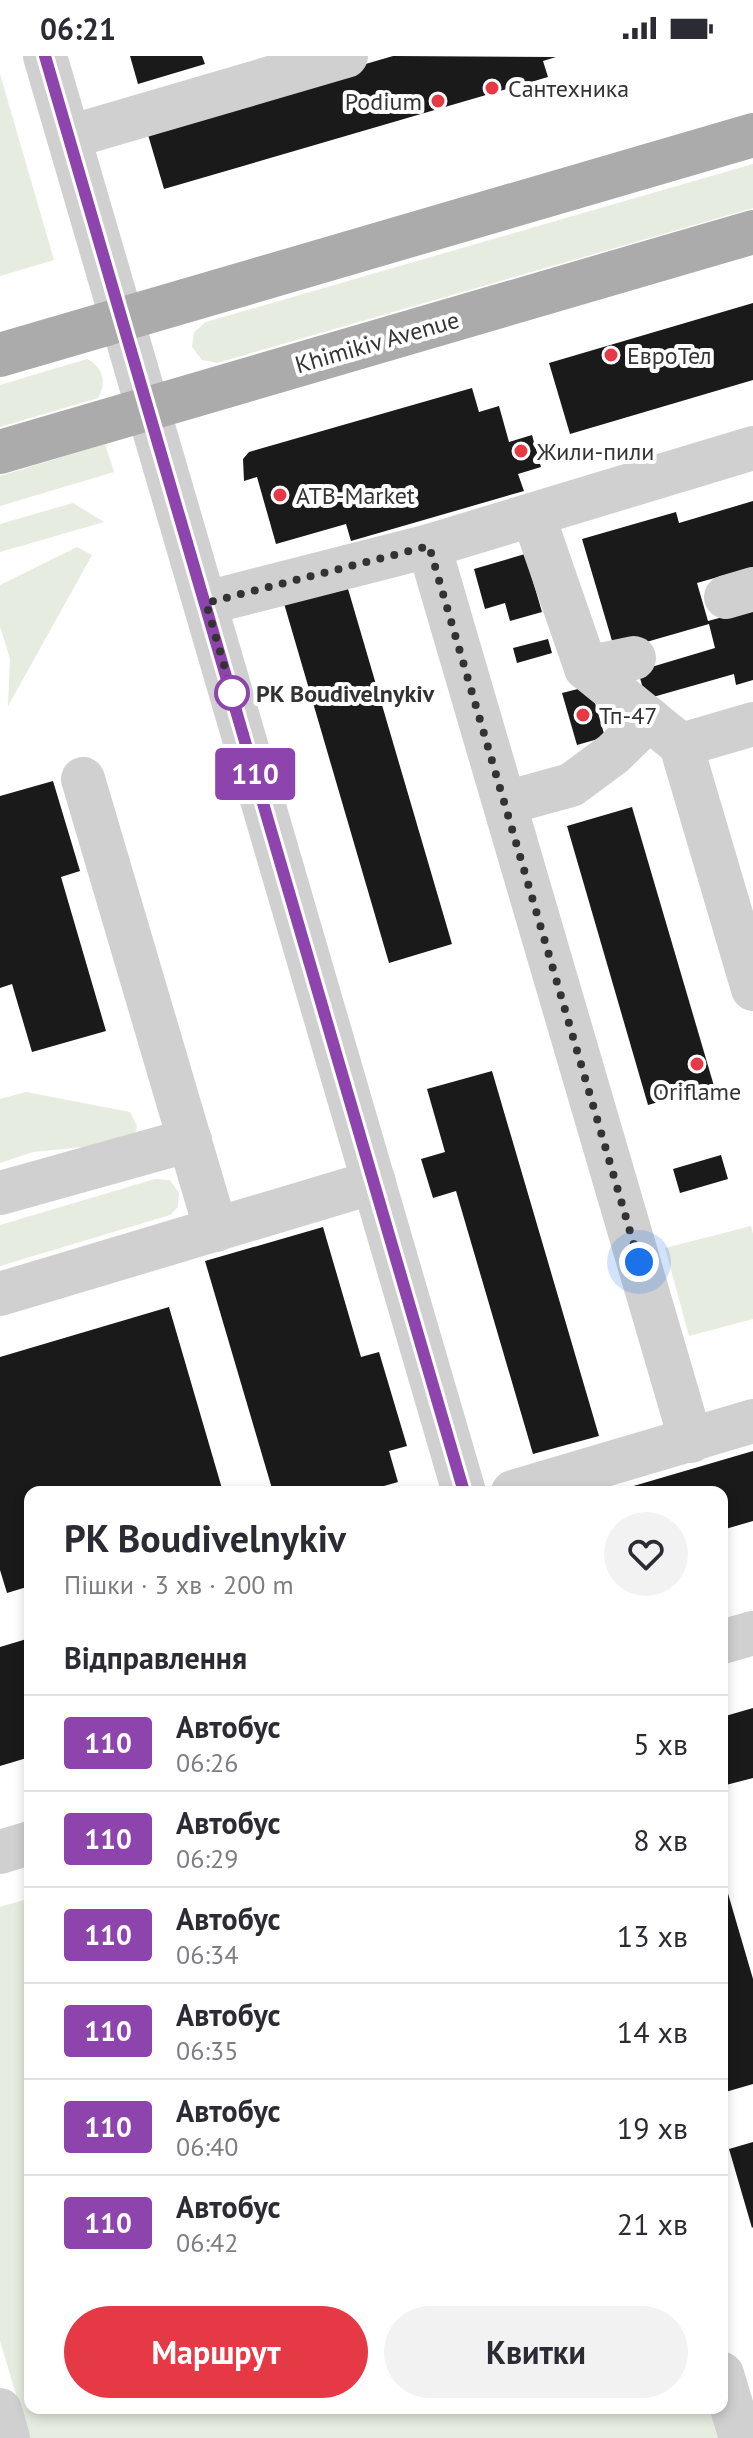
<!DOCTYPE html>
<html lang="uk">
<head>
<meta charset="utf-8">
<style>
	body { margin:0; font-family:"PT Sans",sans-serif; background:#f2f2f3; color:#2b2b33; height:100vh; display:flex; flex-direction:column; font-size:30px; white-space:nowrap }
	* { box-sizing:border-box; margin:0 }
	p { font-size:26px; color:#7c7c81 }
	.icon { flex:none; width:44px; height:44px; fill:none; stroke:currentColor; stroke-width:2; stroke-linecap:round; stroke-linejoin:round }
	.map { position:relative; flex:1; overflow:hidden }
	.side { position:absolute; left:24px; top:1430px; width:704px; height:928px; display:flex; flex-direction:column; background:#fff; border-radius:16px; box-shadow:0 4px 12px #0003 }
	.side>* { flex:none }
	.badge { padding:0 16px; border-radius:6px; font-size:28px; line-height:52px }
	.you { position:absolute; width:40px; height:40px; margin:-20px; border:6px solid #fff; border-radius:50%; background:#1a73e8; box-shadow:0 0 0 12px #1a73e833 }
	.map>.badge { position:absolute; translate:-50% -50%; box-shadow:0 0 0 4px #fff }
	h2 { padding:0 40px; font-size:30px; line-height:72px }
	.round { display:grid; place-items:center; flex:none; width:84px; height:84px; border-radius:42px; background:#f2f2f3 }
	.overview { display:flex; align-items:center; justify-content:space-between; height:136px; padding:0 40px }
	h1 { font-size:38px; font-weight:700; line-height:60px }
	.cta { display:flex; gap:16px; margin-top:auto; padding:16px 40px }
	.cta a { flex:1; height:92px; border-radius:48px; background:#e63946; color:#fff; font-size:32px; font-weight:700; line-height:92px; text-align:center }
	.cta a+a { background:#f2f2f3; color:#2b2b33 }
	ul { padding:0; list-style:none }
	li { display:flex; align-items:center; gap:24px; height:96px; padding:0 40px; border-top:2px solid #e1e1e2 }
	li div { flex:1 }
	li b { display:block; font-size:30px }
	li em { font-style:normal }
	li .badge { min-width:88px; font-weight:700; text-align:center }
	.status { display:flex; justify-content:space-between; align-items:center; height:56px; padding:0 40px; background:#fff; direction:ltr }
	.status svg { height:22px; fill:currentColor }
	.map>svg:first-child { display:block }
	.green { fill:#e6ecdf }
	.building { fill:#1a1a1a }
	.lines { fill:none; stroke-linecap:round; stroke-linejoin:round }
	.minor { stroke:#d0d0d0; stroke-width:44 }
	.major { stroke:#ababab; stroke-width:44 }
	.line-casing { stroke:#fff; stroke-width:18 }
	.line { stroke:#8e44ad; stroke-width:12 }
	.walk { stroke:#333; stroke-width:8; stroke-dasharray:0 14.4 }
	.poi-dot { fill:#e63946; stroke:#fff; stroke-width:3 }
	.stop-dot { fill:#fff; stroke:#8e44ad; stroke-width:4 }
	.labels { text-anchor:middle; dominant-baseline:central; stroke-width:8; stroke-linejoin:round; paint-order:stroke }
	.poi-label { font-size:24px; fill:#333; stroke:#fff; text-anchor:start }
	.street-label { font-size:24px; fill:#333; stroke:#fff }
	.stop-label { font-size:24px; font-weight:bold; fill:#333; stroke:#fff; text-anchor:start }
</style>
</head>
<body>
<div class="status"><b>06:21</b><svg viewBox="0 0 49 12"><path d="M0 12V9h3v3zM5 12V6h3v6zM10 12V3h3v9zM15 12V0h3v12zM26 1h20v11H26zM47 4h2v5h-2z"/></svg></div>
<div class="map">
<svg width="753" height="2382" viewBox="0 0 753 2382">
	<rect width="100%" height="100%" fill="#fff"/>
	<g class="green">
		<path d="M0,18L54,204L0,220Z"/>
		<path d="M753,108V152L217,307L202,304L192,291L194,276L206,266Z"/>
		<path d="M87,303C103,311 107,327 98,342L0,371V329Z"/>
		<path d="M105,388L114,416L0,450V420Z"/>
		<path d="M73,447L104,466L0,496V468Z"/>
		<path d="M77,491L92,499L8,650L10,603L0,570V529Z"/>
		<path d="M26,1036L130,1056L137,1070L133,1086L33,1096L0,1107V1043Z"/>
		<path d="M155,1123L170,1124L179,1137L178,1151L170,1159L0,1210V1169Z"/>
		<path d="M751,1170L753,1178V1263L689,1280L665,1192Z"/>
		<path d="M30,1842V2352H712L721,2382H29L0,2285V1851Z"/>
	</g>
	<g class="building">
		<path d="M130,0H202L205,8L138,28Z"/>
		<path d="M393,0L556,1L543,5L548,21L164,133L146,72Z"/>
		<path d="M753,247V324L570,378L549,307Z"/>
		<path d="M472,332L479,356L499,350L509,386L532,379L541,411L518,418L524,435L351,485L346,468L276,488L257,421L244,425L243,403L249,396Z"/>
		<path d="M753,445V511L697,527L708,565L753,553V624L736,629L734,618L646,643L638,615L715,592L709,568L615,595L582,483L676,456L679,467Z"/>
		<path d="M525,498L542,556L510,565L505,547L485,553L474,513Z"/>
		<path d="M346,526L452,888L389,907L283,544Z"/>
		<path d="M548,583L552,597L517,607L513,592Z"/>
		<path d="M590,630L605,681L577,689L562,637Z"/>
		<path d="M53,725L80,815L61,821L106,975L32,996L12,928L0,932V740Z"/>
		<path d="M632,751L714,1030L648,1049L567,770Z"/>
		<path d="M492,1015L599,1380L533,1398L456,1135L433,1142L421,1103L445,1096L427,1033Z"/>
		<path d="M721,1099L728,1123L680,1137L673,1113Z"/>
		<path d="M323,1171L361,1301L379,1296L407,1390L389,1395L398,1426L363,1436H273L205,1205Z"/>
		<path d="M169,1251L223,1436H30V1530L7,1537L0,1514V1301Z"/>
		<path d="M753,1395V1465L722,1474V1436H613Z"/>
		<path d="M30,1582V1701L0,1710V1591Z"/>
		<path d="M753,1652V1722L722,1730V1661Z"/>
		<path d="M722,1817L753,1923V2028L722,2037Z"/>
		<path d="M753,2086V2171L752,2172L729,2093Z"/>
	</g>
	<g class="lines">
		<g class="minor">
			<path d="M45,0L464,1436"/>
			<path d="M69,81L346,0"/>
			<path d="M533,459L586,612L681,689L753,933"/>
			<path d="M429,490L691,1385"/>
			<path d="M726,541L753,533"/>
			<path d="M206,547L429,490L753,392"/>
			<path d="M586,612L634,602"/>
			<path d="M681,689L753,668"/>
			<path d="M83,723L216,1174"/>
			<path d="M505,747L571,729L613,698L649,663"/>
			<path d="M0,1137L190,1084"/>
			<path d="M0,1238L374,1126"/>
			<path d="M513,1436L753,1365"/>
			<path d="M722,1586L753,1577"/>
			<path d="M0,1796L30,1787"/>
			<path d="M722,2318L741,2382"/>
			<path d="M0,2354L8,2382"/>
		</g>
		<g class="major">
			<path d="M0,299L753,79"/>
			<path d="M0,396L753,176"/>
		</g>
	</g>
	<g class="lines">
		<g class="line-casing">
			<path id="line" d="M45,0L464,1436"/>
		</g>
		<use href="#line" class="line"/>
		<path class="walk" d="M232,637L206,547L429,490L639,1206"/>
	</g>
	<g class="poi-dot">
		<circle cx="492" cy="32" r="8"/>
		<circle cx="438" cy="45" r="8"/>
		<circle cx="611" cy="299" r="8"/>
		<circle cx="521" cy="395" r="8"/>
		<circle cx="280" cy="439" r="8"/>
		<circle cx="583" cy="659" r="8"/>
		<circle cx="697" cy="1008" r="8"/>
	</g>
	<circle class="stop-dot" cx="232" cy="637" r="16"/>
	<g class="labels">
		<g class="poi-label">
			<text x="508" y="32">Сантехника</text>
			<text x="422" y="45" text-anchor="end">Podium</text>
			<text x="627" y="299">ЕвроТел</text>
			<text x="537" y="395">Жили-пили</text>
			<text x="296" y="439">ATB-Market</text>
			<text x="599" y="659">Тп-47</text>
			<text x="697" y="1035" text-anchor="middle">Oriflame</text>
		</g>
		<g class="street-label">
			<text transform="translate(377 286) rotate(-16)">Khimikiv Avenue</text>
		</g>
		<g class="stop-label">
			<text x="256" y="637">PK Boudivelnykiv</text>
		</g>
	</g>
</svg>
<div class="you" style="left:639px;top:1206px"></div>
<b class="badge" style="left:255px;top:718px;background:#8e44ad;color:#fff">110</b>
<section class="side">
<div class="overview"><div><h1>PK Boudivelnykiv</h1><p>Пішки · 3 хв · 200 m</p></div><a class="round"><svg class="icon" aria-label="heart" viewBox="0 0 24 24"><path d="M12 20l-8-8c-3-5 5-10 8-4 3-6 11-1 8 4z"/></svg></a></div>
<h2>Відправлення</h2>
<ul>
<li><span class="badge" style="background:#8e44ad;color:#fff">110</span><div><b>Автобус</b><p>06:26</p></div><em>5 хв</em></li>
<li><span class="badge" style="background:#8e44ad;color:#fff">110</span><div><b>Автобус</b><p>06:29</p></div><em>8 хв</em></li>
<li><span class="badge" style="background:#8e44ad;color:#fff">110</span><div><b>Автобус</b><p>06:34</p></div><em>13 хв</em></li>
<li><span class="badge" style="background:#8e44ad;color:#fff">110</span><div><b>Автобус</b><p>06:35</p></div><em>14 хв</em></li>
<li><span class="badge" style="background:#8e44ad;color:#fff">110</span><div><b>Автобус</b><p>06:40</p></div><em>19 хв</em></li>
<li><span class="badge" style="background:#8e44ad;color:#fff">110</span><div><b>Автобус</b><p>06:42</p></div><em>21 хв</em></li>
</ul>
<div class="cta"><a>Маршрут</a><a>Квитки</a></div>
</section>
</div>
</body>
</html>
